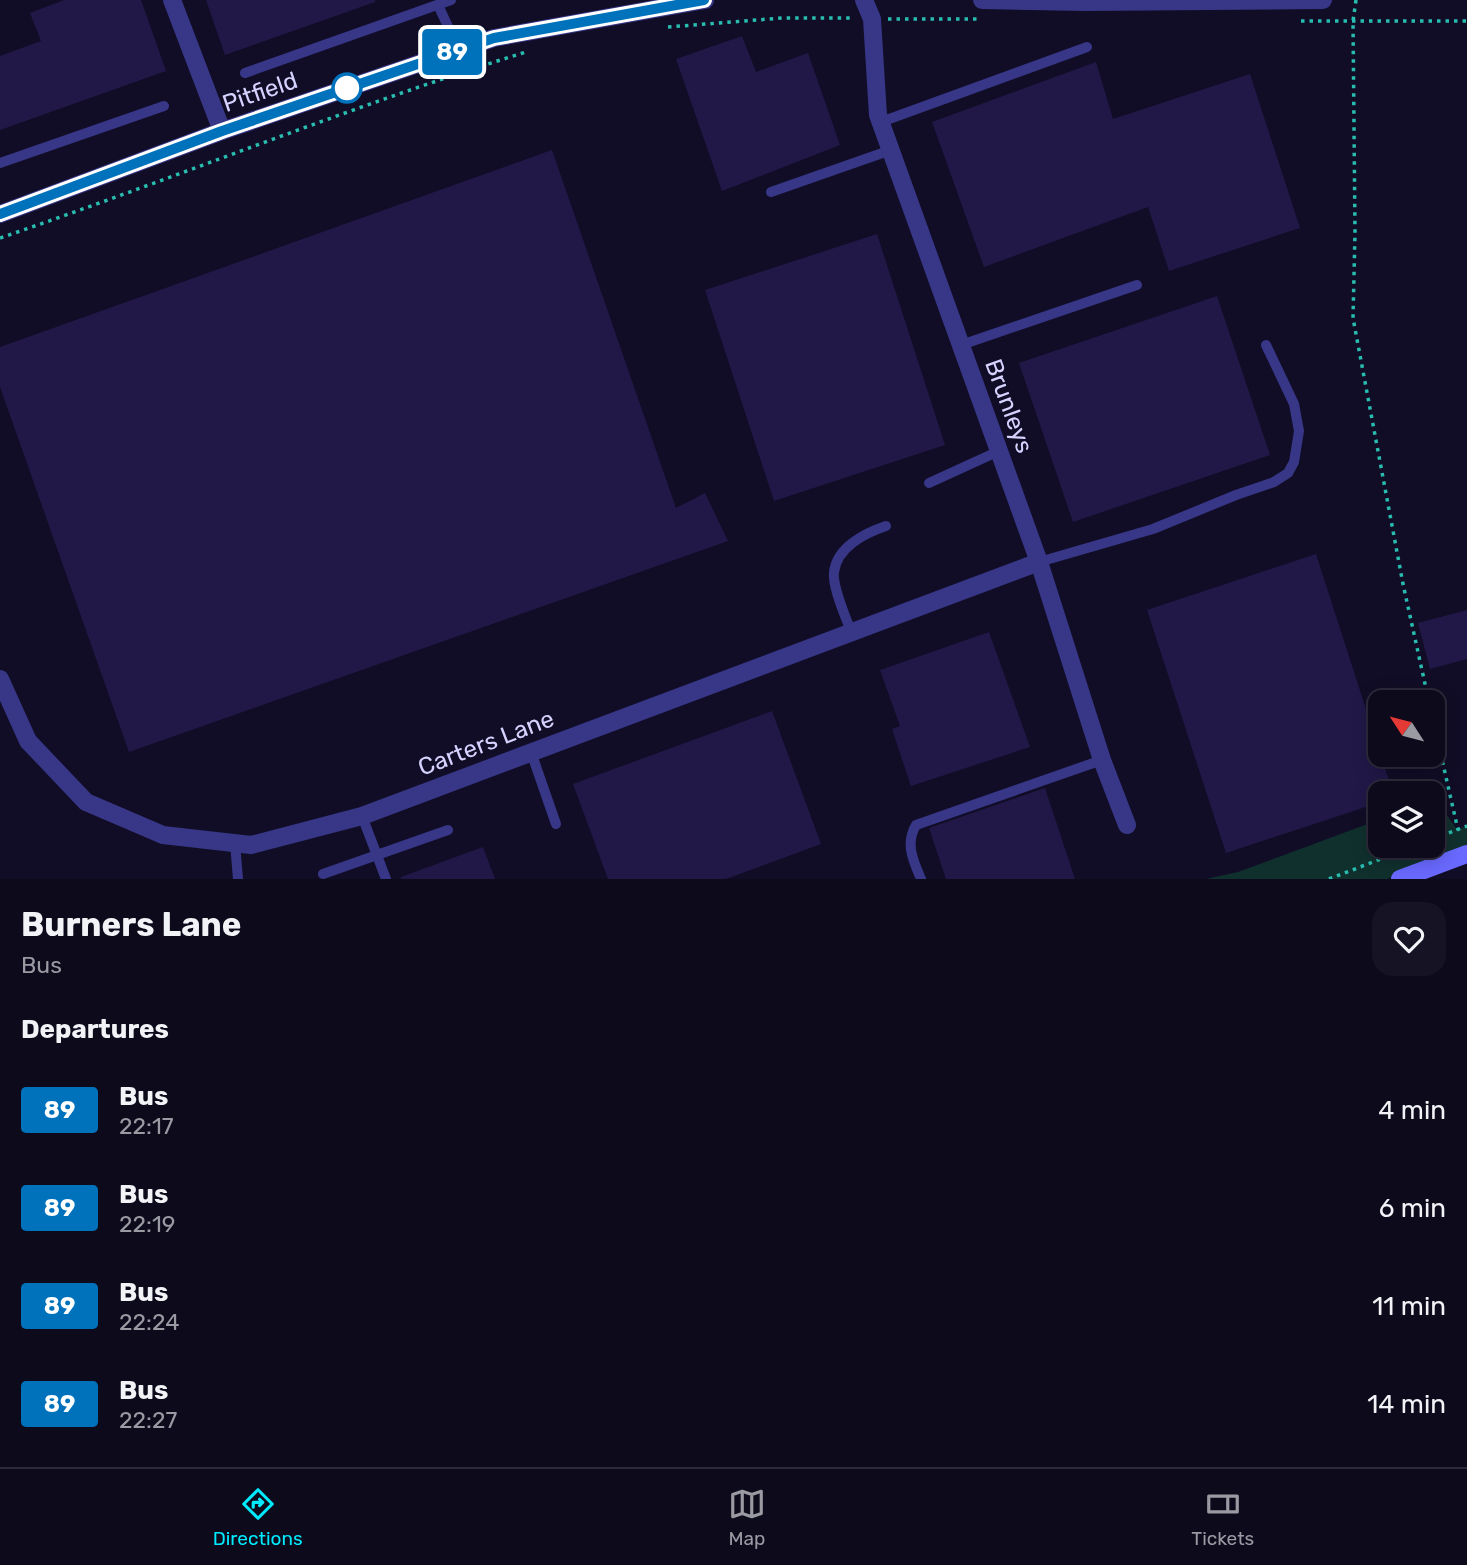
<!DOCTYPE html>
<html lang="en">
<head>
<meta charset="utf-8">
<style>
	body { margin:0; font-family:Rubik,sans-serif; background:#161325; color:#f1f3f6; height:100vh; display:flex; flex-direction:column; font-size:26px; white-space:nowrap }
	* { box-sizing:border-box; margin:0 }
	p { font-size:23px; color:#9a9aa3 }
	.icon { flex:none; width:38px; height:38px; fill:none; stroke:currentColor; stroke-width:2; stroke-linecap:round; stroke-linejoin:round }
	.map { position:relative; height:879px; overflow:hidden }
	.details { display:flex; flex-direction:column; background:#0d0a1c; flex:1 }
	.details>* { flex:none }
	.badge { padding:0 14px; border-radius:5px; font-size:24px; line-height:46px }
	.needle { width:46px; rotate:306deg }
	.fabs { position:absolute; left:1368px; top:690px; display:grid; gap:14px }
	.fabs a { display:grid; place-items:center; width:77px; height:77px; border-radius:14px; background:#0d0a1c; box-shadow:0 4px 18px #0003,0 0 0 2px #2d2b3b; font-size:35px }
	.map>.badge { position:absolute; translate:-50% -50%; box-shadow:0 0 0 4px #fff }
	h2 { padding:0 21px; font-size:26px; line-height:63px }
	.round { display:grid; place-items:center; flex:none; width:74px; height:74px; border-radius:21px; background:#161325 }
	.overview { display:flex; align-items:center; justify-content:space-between; height:119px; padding:0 21px }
	h1 { font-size:33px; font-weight:700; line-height:52px }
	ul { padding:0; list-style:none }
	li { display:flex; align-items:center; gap:21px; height:98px; padding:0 21px }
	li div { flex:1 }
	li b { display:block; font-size:26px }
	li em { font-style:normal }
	li .badge { min-width:77px; font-weight:700; text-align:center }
	.tabs { display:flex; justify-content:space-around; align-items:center; height:98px; border-top:2px solid #2d2b3b; background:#0d0a1c; font-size:19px; color:#9a9aa3 }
	.tabs a { display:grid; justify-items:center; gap:4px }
	.tabs .active { color:#00eafd }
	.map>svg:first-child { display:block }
	.green { fill:#10302e }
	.building { fill:#211848 }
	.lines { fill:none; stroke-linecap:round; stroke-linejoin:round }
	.path { stroke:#28bdb0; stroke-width:3.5; stroke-dasharray:3.5 5; stroke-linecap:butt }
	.lane { stroke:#373687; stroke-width:10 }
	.street { stroke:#373687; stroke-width:18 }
	.secondary { stroke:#6969ff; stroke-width:18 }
	.line-casing { stroke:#fff; stroke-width:16 }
	.line { stroke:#0072bc; stroke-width:10 }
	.stop-dot { fill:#fff; stroke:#0072bc; stroke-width:3.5 }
	.labels { text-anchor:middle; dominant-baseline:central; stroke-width:5; stroke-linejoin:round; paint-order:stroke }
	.street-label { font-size:24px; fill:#d6d2ff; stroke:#110d26 }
</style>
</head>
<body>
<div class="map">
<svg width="1467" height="879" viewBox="0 0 1467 879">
	<rect width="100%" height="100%" fill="#110d26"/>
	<path class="green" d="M1435,799L1457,829L1467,826V850L1387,879H1206L1238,872L1381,819V845H1433V800Z"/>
	<g class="building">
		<path d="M64,0H141L166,71L0,130V56L41,41L30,13Z"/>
		<path d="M206,0H375V2L225,55Z"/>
		<path d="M742,36L756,72L808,53L840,145L722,191L676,59Z"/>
		<path d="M1096,62L1113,119L1250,74L1300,228L1169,271L1148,207L984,267L932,122Z"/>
		<path d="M552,150L676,508L705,493L728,541L129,752L0,387V347Z"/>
		<path d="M877,234L945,445L774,501L705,290Z"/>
		<path d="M1217,296L1270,455L1073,522L1019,363Z"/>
		<path d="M1316,554L1393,793H1381V802L1226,853L1147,610Z"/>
		<path d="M1467,610V659L1430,669L1418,623Z"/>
		<path d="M989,632L1030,747L911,786L892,729L900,726L880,670Z"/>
		<path d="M772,711L821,844L726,879H608L573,784Z"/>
		<path d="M1045,788L1075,879H946L929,828Z"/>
		<path d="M483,847L495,879H401V877Z"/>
	</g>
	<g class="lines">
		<g class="path">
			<path d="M1356,0L1353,21L1355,233L1353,318L1403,584L1429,702"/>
			<path d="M888,19H978"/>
			<path d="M1301,21H1467"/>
			<path d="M668,27L782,18H852"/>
			<path d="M0,238C176,178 348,107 526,52"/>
			<path d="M1433,720L1458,830"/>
			<path d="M1433,839L1467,826"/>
			<path d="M1329,879L1417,845"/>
		</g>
		<g class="lane">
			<path d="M438,5L459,50"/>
			<path d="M245,73L451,0"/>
			<path d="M881,122L1087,47"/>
			<path d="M0,163L164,106"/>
			<path d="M771,192L891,150"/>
			<path d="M961,345L1137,285"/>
			<path d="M929,483L999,451"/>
			<path d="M1039,562L1153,529L1236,495L1274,482L1288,473L1294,462L1299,431L1294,404L1266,345"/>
			<path d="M851,632C846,617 832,587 834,572C837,547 865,533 886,526"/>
			<path d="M531,752L556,824"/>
			<path d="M362,816L386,879"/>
			<path d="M235,843L238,879"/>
			<path d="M323,874L448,830"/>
			<path d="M921,879C913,860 905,844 916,825L1102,760"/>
		</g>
		<g class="street">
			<path d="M172,0L222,131"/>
			<path d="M864,0L872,19L878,115L1039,562L1102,760L1127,825"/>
			<path d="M982,0L1085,2L1323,0"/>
			<path d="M0,214L222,131L494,38L705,0"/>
			<path d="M0,679L28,741L86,802L163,835L251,845L362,816L1039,562"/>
		</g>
		<path class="secondary" d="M1400,879L1467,854"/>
	</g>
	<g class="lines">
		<g class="line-casing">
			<path id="line" d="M0,214L222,131L494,38L704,0"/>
		</g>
		<use href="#line" class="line"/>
	</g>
	<circle class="stop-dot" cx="347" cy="88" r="14"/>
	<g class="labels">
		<g class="street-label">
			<text transform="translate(260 92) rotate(-19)">Pitfield</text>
			<text transform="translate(1009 406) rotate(70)">Brunleys</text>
			<text transform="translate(486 743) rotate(-21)">Carters Lane</text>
		</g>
	</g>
</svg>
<div class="fabs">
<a><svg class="needle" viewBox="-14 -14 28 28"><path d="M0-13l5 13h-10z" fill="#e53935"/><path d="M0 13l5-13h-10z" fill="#9a9aa3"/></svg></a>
<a><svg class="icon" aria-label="layers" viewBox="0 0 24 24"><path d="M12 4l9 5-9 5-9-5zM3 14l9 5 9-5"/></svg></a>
</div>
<b class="badge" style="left:452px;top:52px;background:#0072bc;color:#fff">89</b>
</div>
<section class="details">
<div class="overview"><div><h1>Burners Lane</h1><p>Bus</p></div><a class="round"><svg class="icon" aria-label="heart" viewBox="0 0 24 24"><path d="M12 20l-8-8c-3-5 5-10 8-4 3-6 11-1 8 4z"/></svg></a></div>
<h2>Departures</h2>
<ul>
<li><span class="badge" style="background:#0072bc;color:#fff">89</span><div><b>Bus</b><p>22:17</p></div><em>4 min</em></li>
<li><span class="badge" style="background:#0072bc;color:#fff">89</span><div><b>Bus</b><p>22:19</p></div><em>6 min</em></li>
<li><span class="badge" style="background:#0072bc;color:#fff">89</span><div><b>Bus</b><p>22:24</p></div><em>11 min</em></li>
<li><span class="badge" style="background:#0072bc;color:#fff">89</span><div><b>Bus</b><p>22:27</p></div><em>14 min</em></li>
</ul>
</section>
<nav class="tabs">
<a class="active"><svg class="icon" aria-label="directions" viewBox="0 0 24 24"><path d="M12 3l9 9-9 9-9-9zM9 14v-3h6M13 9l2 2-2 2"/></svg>Directions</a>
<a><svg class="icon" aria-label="map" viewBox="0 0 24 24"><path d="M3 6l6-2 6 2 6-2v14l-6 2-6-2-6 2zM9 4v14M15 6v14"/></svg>Map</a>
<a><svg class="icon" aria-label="tickets" viewBox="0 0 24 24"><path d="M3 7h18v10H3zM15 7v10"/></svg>Tickets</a>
</nav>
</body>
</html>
